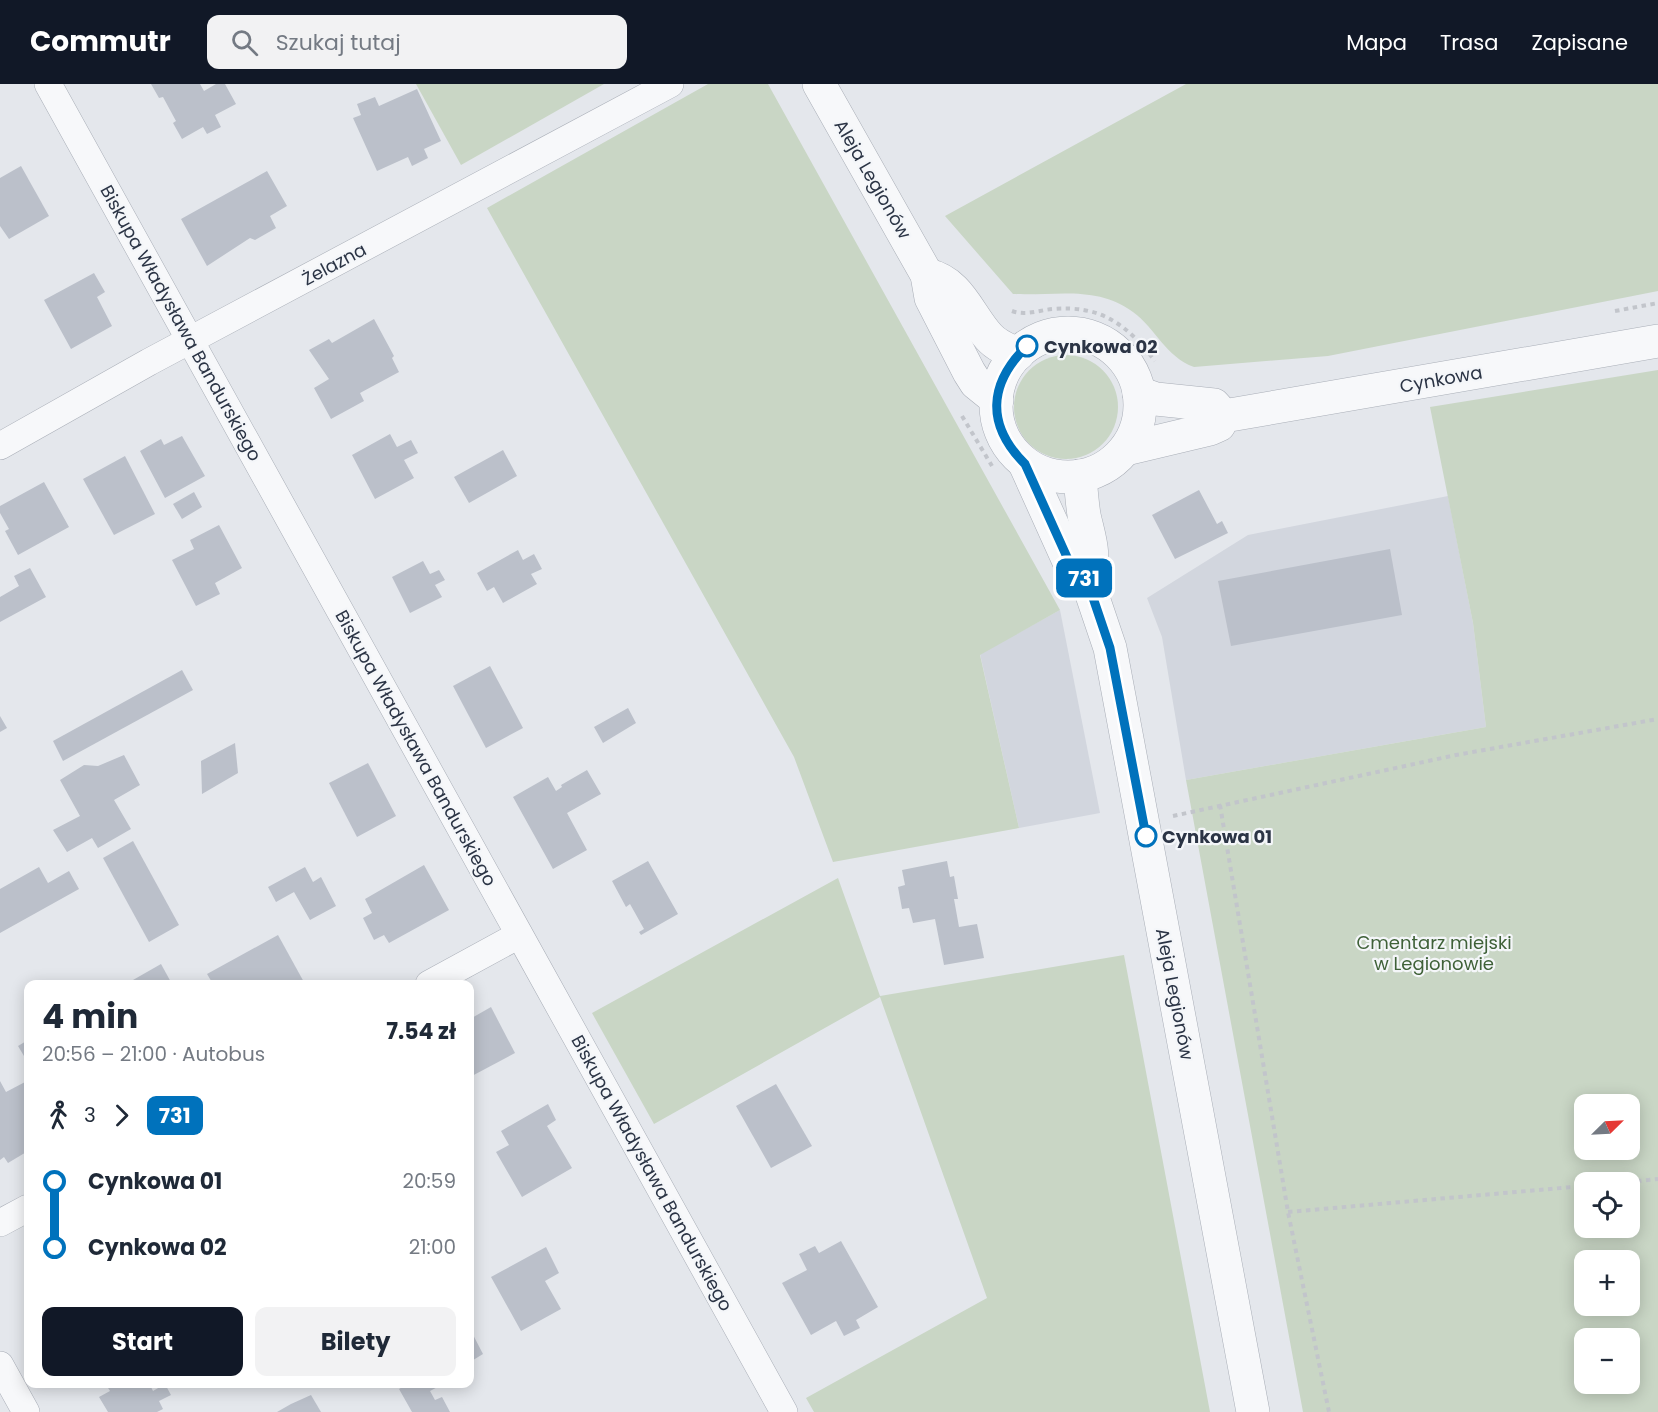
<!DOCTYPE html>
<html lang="pl">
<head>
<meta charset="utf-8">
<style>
	body { margin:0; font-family:Poppins,sans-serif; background:#f2f2f3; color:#1f2937; height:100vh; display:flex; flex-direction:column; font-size:22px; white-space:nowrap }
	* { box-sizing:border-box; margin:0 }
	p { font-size:20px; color:#747a83 }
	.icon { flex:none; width:33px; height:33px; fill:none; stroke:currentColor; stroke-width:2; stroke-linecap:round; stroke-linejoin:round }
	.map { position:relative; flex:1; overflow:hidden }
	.panel { position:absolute; left:24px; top:896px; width:450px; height:408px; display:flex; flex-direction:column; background:#fff; border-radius:12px; box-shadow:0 3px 15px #0003 }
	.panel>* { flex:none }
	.badge { padding:0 12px; border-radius:9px; font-size:21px; line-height:39px }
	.needle { width:39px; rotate:66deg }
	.fabs { position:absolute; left:1574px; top:1010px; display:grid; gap:12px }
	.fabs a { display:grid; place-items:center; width:66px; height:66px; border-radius:12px; background:#fff; box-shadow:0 3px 15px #0003; font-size:30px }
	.map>.badge { position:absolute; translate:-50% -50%; box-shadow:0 0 0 3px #fff }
	.legs { display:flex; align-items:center; gap:9px; height:66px; padding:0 18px; font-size:20px }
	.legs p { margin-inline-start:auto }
	.summary { display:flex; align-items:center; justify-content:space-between; height:102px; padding:0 18px }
	h1 { font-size:33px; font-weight:700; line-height:45px }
	.cta { display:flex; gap:12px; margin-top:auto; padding:12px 18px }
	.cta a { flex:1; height:69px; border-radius:12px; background:#111827; color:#fff; font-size:24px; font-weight:700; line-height:69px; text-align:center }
	.cta a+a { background:#f2f2f3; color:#1f2937 }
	ul { padding:0 18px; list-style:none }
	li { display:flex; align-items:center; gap:21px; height:66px; font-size:22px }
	li i { display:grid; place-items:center; width:9px; height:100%; margin:0 8px; background:currentColor }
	li i::after { content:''; width:15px; height:15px; margin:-8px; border:4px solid; border-radius:50%; background:#fff }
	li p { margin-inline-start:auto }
	li:first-child i { background:linear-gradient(#0000 50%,currentColor 0) }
	li:last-child i { background:linear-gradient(currentColor 50%,#0000 0) }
	header { display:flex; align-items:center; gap:36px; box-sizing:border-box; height:84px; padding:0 30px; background:#111827; color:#fff }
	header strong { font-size:28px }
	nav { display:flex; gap:33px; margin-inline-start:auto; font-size:21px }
	.search { width:420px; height:54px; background:#f2f2f3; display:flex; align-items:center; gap:15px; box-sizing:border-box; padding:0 21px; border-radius:12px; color:#747a83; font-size:22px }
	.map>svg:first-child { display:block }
	.built { fill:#d2d6de }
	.green { fill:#c9d6c5; fill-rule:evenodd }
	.building { fill:#bbc0ca }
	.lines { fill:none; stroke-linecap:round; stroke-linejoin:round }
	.minor-casing { stroke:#a9aeb7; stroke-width:28 }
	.tertiary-casing { stroke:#a9aeb7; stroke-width:34 }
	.path { stroke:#c2c5cb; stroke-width:4; stroke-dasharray:4.5 4.5; stroke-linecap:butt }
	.minor { stroke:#f7f8fa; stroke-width:27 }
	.tertiary { stroke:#f7f8fa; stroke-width:33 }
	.line-1-casing { stroke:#fff; stroke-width:14 }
	.line-1 { stroke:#0072bc; stroke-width:9 }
	.stop-1-dot { fill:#fff; stroke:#0072bc; stroke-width:3 }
	.labels { text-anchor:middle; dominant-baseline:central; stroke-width:4.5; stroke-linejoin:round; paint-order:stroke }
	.street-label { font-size:18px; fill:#2b3445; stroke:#f4f6f9 }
	.stop-label { font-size:18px; font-weight:bold; fill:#2b3445; stroke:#f4f6f9; text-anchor:start }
	.park-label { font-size:18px; fill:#3f6138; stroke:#f4f6f9 }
</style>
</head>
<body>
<header>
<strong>Commutr</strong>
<div class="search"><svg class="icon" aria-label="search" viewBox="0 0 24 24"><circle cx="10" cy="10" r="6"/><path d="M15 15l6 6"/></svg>Szukaj tutaj</div>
<nav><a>Mapa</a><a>Trasa</a><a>Zapisane</a></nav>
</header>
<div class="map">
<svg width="1658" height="1328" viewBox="0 0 1658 1328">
	<rect width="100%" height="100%" fill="#e4e7ec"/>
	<g class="built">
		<path d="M1448,412L1473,539L1486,643L1186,696L1162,553L1147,514L1248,451Z"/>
		<path d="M1060,526L1100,729L1019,744L980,570Z"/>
	</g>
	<g class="green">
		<path d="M416,0H604L461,81Z"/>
		<path d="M708,0H768L1060,526L980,571L1019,744L833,778L794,673L487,124Z"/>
		<path d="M1186,0H1658V207L1328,272L1194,283C1166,273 1156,245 1133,228C1097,201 1055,212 1013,210L945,132Z"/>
		<circle cx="1066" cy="323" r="52"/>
		<path d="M1658,286V1328H1303L1186,696L1486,643L1473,539L1430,323ZM1584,1020H1629V1065H1584ZM1584,1098H1629V1143H1584ZM1584,1176H1629V1221H1584ZM1584,1254H1629V1299H1584Z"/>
		<path d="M838,794L880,912L1124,871L1210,1328H814L806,1314L987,1214L880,913L654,1040L592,929Z"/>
	</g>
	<g class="building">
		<path d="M151,0H200L204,7L216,0H225L236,20L215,31L221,43L207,50L203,43L182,55L173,39L176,37L163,13L159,14Z"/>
		<path d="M417,5L441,57L424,65L428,74L412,82L408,73L377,87L353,34L361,31L357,20L375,13L379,22Z"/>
		<path d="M21,82L49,132L9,155L0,142V94Z"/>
		<path d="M267,87L287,122L270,132L276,144L255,156L250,154L207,182L181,135Z"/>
		<path d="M94,189L105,208L97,213L112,242L71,265L44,216Z"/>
		<path d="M374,235L394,272L392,274L399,288L360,309L364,317L331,335L314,304L329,295L309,266L329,255L332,259Z"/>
		<path d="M390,350L397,363L411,356L418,369L404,376L414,394L375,415L352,371Z"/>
		<path d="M182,352L205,392L165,414L140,367L161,355L164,361Z"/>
		<path d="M503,366L517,392L469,419L454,393Z"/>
		<path d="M125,372L155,430L114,451L83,395Z"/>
		<path d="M44,398L69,443L18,471L5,447L9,445L0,429V422Z"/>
		<path d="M1199,406L1217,440L1222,437L1228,449L1175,475L1152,431Z"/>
		<path d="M194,408L202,423L182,435L173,420Z"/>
		<path d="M219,441L242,484L215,499L220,510L196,522L172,476L194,465L190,456Z"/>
		<path d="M1390,465L1402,531L1231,562L1218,497Z"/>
		<path d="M518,466L523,476L534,470L542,485L531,490L537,500L503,519L494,503L487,507L477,489Z"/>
		<path d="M423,477L430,490L439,486L445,496L435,501L442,513L410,529L392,493Z"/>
		<path d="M30,484L46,513L0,538V513L19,502L14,492Z"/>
		<path d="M490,582L523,644L486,664L453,602Z"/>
		<path d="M182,586L193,606L63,677L53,657Z"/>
		<path d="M628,624L636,639L603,659L594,643Z"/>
		<path d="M0,632L7,644L0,648Z"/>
		<path d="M235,659L238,689L202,710L201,677Z"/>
		<path d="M124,671L140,701L114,716L131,745L98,764L92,754L67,768L53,746L80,732L60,696L84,681L98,682Z"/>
		<path d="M368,679L396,732L357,753L329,699Z"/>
		<path d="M587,686L601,710L567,729L587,766L553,785L513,713L548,693L556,707L562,703L561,701Z"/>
		<path d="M133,757L179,841L149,858L103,774Z"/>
		<path d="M648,777L678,830L641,851L639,848L644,845L630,820L626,823L612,797Z"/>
		<path d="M947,777L950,793L954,792L958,815H954L959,843L977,840L984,874L944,881L935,835L913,839L909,824L902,825L898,803L905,801L902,786Z"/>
		<path d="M424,781L449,826L389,859L384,851L374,856L363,834L372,829L365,815Z"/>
		<path d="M39,783L48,799L69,787L79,805L0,849V805Z"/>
		<path d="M305,783L313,798L321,793L336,822L310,836L294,808L276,818L268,803Z"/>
		<path d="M278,851L305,900H213L207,890Z"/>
		<path d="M161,880L172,900H126Z"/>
		<path d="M491,923L515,969L470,993V935Z"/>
		<path d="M28,956V976L27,977L18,962Z"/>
		<path d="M0,997L6,1008L25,998L28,1005V1060L25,1062L28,1067L8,1079L4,1073L0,1076Z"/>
		<path d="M776,1000L812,1062L771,1084L736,1022Z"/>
		<path d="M548,1020L556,1036L547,1042L572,1084L522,1113L496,1068L509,1061L501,1047Z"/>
		<path d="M841,1157L878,1223L856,1236L860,1244L844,1252L836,1237L811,1251L782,1199L807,1186L799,1170L815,1162L819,1169Z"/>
		<path d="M546,1163L559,1189L545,1197L561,1225L521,1247L491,1193Z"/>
		<path d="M470,1245L483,1270L470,1278Z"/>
		<path d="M105,1299H149L153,1307L165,1300L171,1311L159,1317L163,1325L157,1328H108L99,1313L110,1307Z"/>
		<path d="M409,1299H445L430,1307L435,1316L442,1313L450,1328H412L399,1305Z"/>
		<path d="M311,1311L321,1328H277L291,1320Z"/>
	</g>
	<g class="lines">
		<g class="minor-casing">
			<g id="minor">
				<path d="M48,0L784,1328"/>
				<path d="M0,362L149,278L670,0"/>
				<path d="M429,900L519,851"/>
				<path d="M0,1139L28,1124"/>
				<path d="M0,1281L26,1328"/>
			</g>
		</g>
		<g class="tertiary-casing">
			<g id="tertiary">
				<path d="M819,0L927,191L931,214L969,288L976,299L997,316"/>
				<path d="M927,191C960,198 968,230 989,253C997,262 1008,266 1018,270"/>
				<circle cx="1068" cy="321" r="72"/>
				<path d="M1139,309L1156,315L1214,321L1224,332"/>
				<path d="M1126,365L1210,345L1219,341L1224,332L1658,257"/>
				<path d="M1025,380L1071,482L1076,489L1087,496L1110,564L1253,1328"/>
				<path d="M1080,392C1081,405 1082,418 1084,431C1089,454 1097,472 1087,496"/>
			</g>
		</g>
		<g class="path">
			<path d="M1012,227C1026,232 1039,226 1053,225C1102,221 1127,241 1155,277"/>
			<path d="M1615,227L1658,219"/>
			<path d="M962,332L992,382"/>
			<path d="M1220,721L1288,1128L1329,1328"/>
			<path d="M1173,732L1456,671L1658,635"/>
			<path d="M1628,1098L1658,1095"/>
			<path d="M1288,1128L1584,1102"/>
		</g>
		<use href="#minor" class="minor"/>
		<use href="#tertiary" class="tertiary"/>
	</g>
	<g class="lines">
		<g class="line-1-casing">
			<path id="line-1" d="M1027,262C988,300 986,341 1025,380L1071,482L1076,489L1087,496L1110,564L1146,752"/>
		</g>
		<use href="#line-1" class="line-1"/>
	</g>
	<g class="stop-1-dot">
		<circle cx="1027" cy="262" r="10"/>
		<circle cx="1146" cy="752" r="10"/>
	</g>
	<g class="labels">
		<g class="street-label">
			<text transform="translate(873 95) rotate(60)">Aleja Legionów</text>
			<text transform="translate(334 180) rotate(-28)">Żelazna</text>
			<text transform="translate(181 239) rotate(61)">Biskupa Władysława Bandurskiego</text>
			<text transform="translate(1441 295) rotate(-10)">Cynkowa</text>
			<text transform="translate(416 664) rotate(61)">Biskupa Władysława Bandurskiego</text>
			<text transform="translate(1175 910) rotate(79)">Aleja Legionów</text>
			<text transform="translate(652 1089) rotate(61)">Biskupa Władysława Bandurskiego</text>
		</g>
		<g class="stop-label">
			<text x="1044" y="262">Cynkowa 02</text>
			<text x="1162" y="752">Cynkowa 01</text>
		</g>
		<g class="park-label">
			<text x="1434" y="858">Cmentarz miejski<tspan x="1434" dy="21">w Legionowie</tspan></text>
		</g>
	</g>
</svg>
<div class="fabs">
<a><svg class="needle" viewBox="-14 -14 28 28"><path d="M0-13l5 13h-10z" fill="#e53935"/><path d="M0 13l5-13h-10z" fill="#747a83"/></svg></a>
<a><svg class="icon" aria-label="locate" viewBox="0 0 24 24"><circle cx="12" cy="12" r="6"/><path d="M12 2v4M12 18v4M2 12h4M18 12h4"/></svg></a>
<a>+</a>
<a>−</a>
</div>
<b class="badge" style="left:1084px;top:494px;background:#0072bc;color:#fff">731</b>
<section class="panel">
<div class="summary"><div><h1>4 min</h1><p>20:56 – 21:00 · Autobus</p></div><b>7.54 zł</b></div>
<div class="legs"><svg class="icon" aria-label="walk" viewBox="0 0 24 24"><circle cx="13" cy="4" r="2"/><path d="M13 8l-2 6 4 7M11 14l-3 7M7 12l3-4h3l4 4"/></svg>3<svg class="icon" aria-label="forward" viewBox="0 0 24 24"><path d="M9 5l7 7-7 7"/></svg><b class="badge" style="background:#0072bc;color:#fff">731</b></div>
<ul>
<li><i style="color:#0072bc"></i><b>Cynkowa 01</b><p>20:59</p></li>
<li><i style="color:#0072bc"></i><b>Cynkowa 02</b><p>21:00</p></li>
</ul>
<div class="cta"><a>Start</a><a>Bilety</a></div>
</section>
</div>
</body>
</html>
